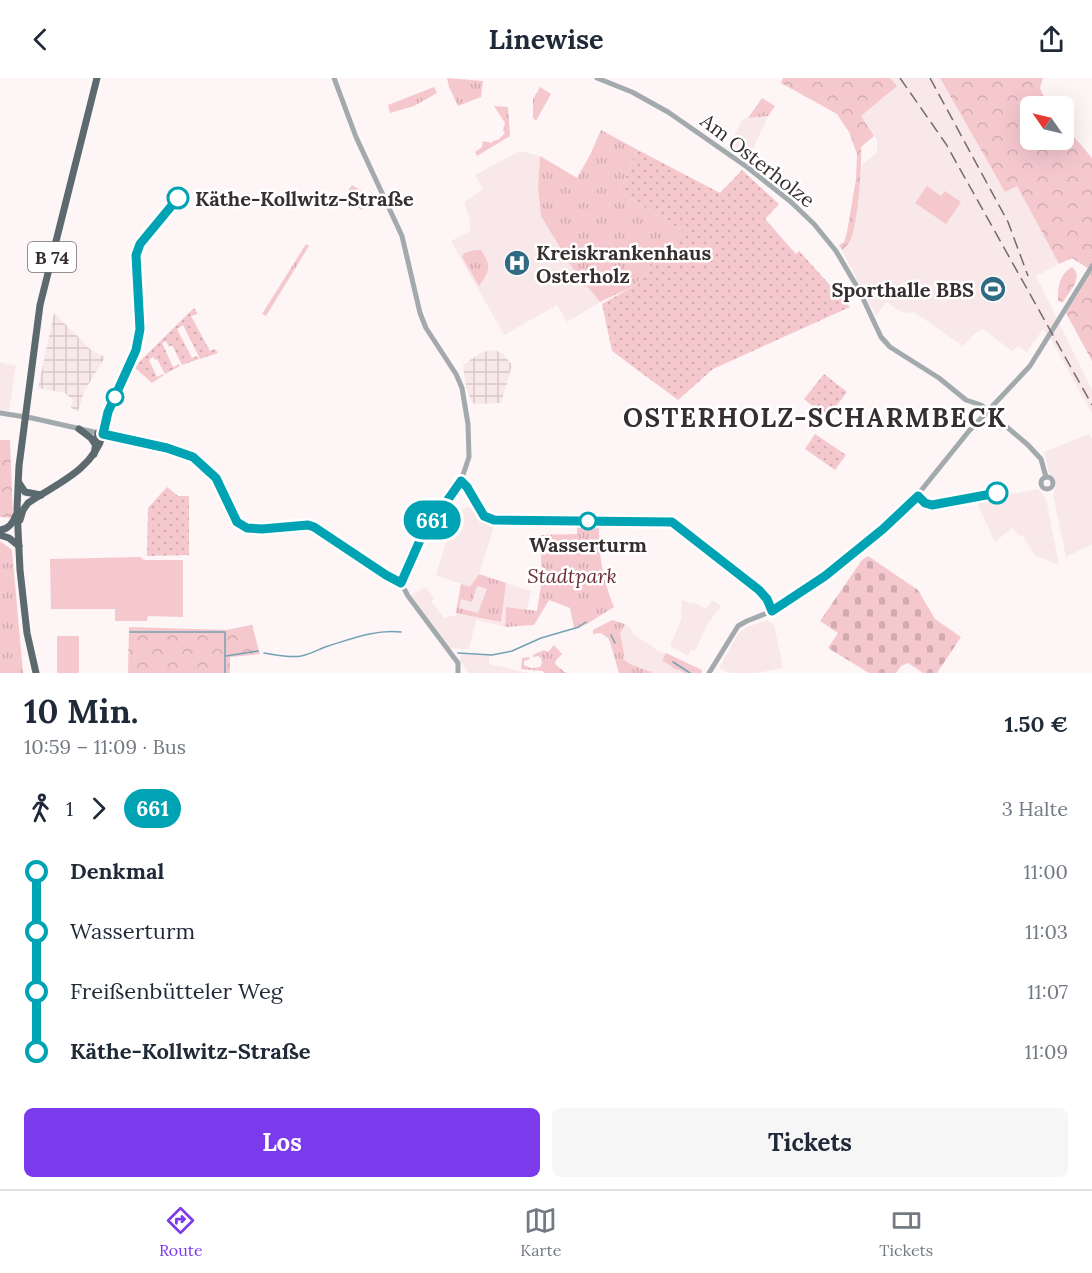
<!DOCTYPE html>
<html lang="de">
<head>
<meta charset="utf-8">
<style>
	body { margin:0; font-family:Lora,serif; background:#f6f6f7; color:#1f2937; height:100vh; display:flex; flex-direction:column; font-size:22px; white-space:nowrap }
	* { box-sizing:border-box; margin:0 }
	p { font-size:20px; color:#747a83 }
	.icon { flex:none; width:33px; height:33px; fill:none; stroke:currentColor; stroke-width:2; stroke-linecap:round; stroke-linejoin:round }
	.map { position:relative; height:595px; overflow:hidden }
	.sheet { display:flex; flex-direction:column; background:#fff; flex:1 }
	.sheet>* { flex:none }
	.badge { padding:0 12px; border-radius:20px; font-size:21px; line-height:39px }
	.needle { width:39px; rotate:304deg }
	.buttons { position:absolute; left:1020px; top:18px; display:grid; gap:12px }
	.buttons a { display:grid; place-items:center; width:54px; height:54px; border-radius:9px; background:#fff; box-shadow:0 6px 24px #0002; font-size:30px }
	.map>.badge { position:absolute; translate:-50% -50%; box-shadow:0 0 0 3px #fff }
	.legs { display:flex; align-items:center; gap:9px; height:66px; padding:0 24px; font-size:20px }
	.legs p { margin-inline-start:auto }
	.overview { display:flex; align-items:center; justify-content:space-between; height:102px; padding:0 24px }
	h1 { font-size:33px; font-weight:700; line-height:45px }
	.action { display:flex; gap:12px; margin-top:auto; padding:12px 24px }
	.action a { flex:1; height:69px; border-radius:9px; background:#7c3aed; color:#fff; font-size:24px; font-weight:700; line-height:69px; text-align:center }
	.action a+a { background:#f6f6f7; color:#1f2937 }
	ul { padding:0 24px; list-style:none }
	li { display:flex; align-items:center; gap:21px; height:60px; font-size:22px }
	li i { display:grid; place-items:center; width:9px; height:100%; margin:0 8px; background:currentColor }
	li i::after { content:''; width:15px; height:15px; margin:-8px; border:4px solid; border-radius:50%; background:#fff }
	li p { margin-inline-start:auto }
	li:first-child i { background:linear-gradient(#0000 50%,currentColor 0) }
	li:last-child i { background:linear-gradient(currentColor 50%,#0000 0) }
	header { display:flex; justify-content:space-between; align-items:center; height:78px; padding:0 24px; background:#fff; font-size:27px; font-weight:700 }
	.menu { display:flex; justify-content:space-around; align-items:center; height:84px; border-top:2px solid #e0e1e3; background:#fff; font-size:16px; color:#747a83 }
	.menu a { display:grid; justify-items:center; gap:3px }
	.menu .current { color:#7c3aed }
	.map>svg:first-child { display:block }
	.built { fill:#f9e8e9 }
	.industrial { fill:url(#industrial-grid) }
	.grass { fill:url(#grass-tufts); fill-rule:evenodd }
	.forest { fill:url(#forest-crowns) }
	.cemetery { fill:url(#cemetery-stones) }
	.garden { fill:url(#garden-dots) }
	.pitch { fill:#f5c8ce }
	.lines { fill:none; stroke-linecap:round; stroke-linejoin:round }
	.stream { stroke:#74a1b4; stroke-width:1.5 }
	.tertiary { stroke:#a2aaad; stroke-width:5 }
	.primary { stroke:#5c696f; stroke-width:7 }
	.rail { stroke:#736b6c; stroke-width:1.5; stroke-dasharray:12 6; stroke-linecap:butt }
	.line-1-casing { stroke:#fff; stroke-width:14 }
	.line-1 { stroke:#00a3b4; stroke-width:9 }
	.stop-1-dot { fill:#fff; stroke:#00a3b4; stroke-width:3 }
	.labels { text-anchor:middle; dominant-baseline:central; stroke-width:5; stroke-linejoin:round; paint-order:stroke }
	.shield { fill:#fff; stroke:#726d6d; stroke-width:1.5 }
	.shield-label { font-size:18px; font-weight:bold; fill:#362e2f }
	.street-label { font-size:20px; fill:#362e2f; stroke:#fff }
	.stop-label { font-size:20px; font-weight:bold; fill:#362e2f; stroke:#fff; text-anchor:start }
	.poi-label { font-size:20px; font-weight:bold; fill:#362e2f; stroke:#fff; text-anchor:start }
	.park-label { font-size:20px; font-style:italic; fill:#6a2e39; stroke:#fff }
	.district-label { font-size:26px; font-weight:bold; letter-spacing:1.5px; fill:#362e2f; stroke:#fff }
</style>
</head>
<body>
<header><svg class="icon" aria-label="back" viewBox="0 0 24 24"><path d="M15 5l-7 7 7 7"/></svg>Linewise<svg class="icon" aria-label="share" viewBox="0 0 24 24"><path d="M12 15V3M7 8l5-5 5 5M5 13v7h14v-7"/></svg></header>
<div class="map">
<svg width="1092" height="595" viewBox="0 0 1092 595">
	<defs>
		<pattern id="industrial-grid" width="8" height="8" patternUnits="userSpaceOnUse" patternTransform="scale(1.5)"><rect width="8" height="8" fill="#f9e8e9"/><path d="M0 4h8M4 0v8" fill="none" stroke="#d6c7c8"/></pattern>
		<pattern id="grass-tufts" width="24" height="20" patternUnits="userSpaceOnUse" patternTransform="scale(1.5)"><rect width="24" height="20" fill="#f5c8ce"/><path d="M3 7l-1-3M5 7V3M7 7l1-3M15 17l-1-3M17 17v-4M19 17l1-3" fill="none" stroke="#d3acb1"/></pattern>
		<pattern id="forest-crowns" width="20" height="18" patternUnits="userSpaceOnUse" patternTransform="scale(1.5)"><rect width="20" height="18" fill="#f5c8ce"/><path d="M2 6a3 3 0 1 1 6 0M12 15a3 3 0 1 1 6 0" fill="none" stroke="#d3acb1"/></pattern>
		<pattern id="cemetery-stones" width="16" height="16" patternUnits="userSpaceOnUse" patternTransform="scale(1.5)"><rect width="16" height="16" fill="#f5c8ce"/><path d="M2 7V4a2 2 0 0 1 4 0v3zM10 15v-3a2 2 0 0 1 4 0v3z" fill="#d3acb1"/></pattern>
		<pattern id="garden-dots" width="8" height="8" patternUnits="userSpaceOnUse" patternTransform="scale(1.5)"><rect width="8" height="8" fill="#f5c8ce"/><path d="M2 2h.1M6 6h.1" fill="none" stroke="#d3acb1" stroke-width="1.8" stroke-linecap="round"/></pattern>
	</defs>
	<rect width="100%" height="100%" fill="#fdf5f6"/>
	<g class="built">
		<path d="M890,0H940L1005,114L1017,108L1059,186L1036,198L1092,312V336L1052,263L1043,251L1027,274L1018,268L1012,273L983,251L975,255L963,268L914,234L903,235L886,224L876,238L842,172L849,165L856,138L862,87L877,74V62L861,38L896,8Z"/>
		<path d="M768,38L752,73H750L744,81L727,69L744,40Z"/>
		<path d="M520,73L540,78L538,109L584,209L587,208L600,224L567,244L557,227L504,257L451,163L470,153V142L464,124L483,111L475,97Z"/>
		<path d="M0,284L16,288L9,333H0Z"/>
		<path d="M1089,356L1092,361V466L1066,479L1053,416L1057,404L1049,395L1044,374Z"/>
		<path d="M1038,411L1046,421L1059,487L1035,477L1022,457L1019,458L1012,450L995,464L976,423Z"/>
		<path d="M476,426L484,438L496,442L479,496L531,513L527,532L506,529L505,549L476,542L469,571L449,570L411,517L426,509L434,520L431,523L444,540L456,537L461,506L436,497L455,434Z"/>
		<path d="M682,522L692,526L693,524L706,531L712,522L721,528L707,547L695,573L691,572L688,578L670,568L681,542Z"/>
		<path d="M767,542L774,546L783,590L757,595H729L719,590L738,556L745,550Z"/>
		<path d="M625,546L631,550L632,555L660,574L666,575L662,581L684,595H651V593L630,586L622,581L620,555Z"/>
		<path d="M461,576L489,577V586L528,595H469L460,583Z"/>
	</g>
	<g class="industrial">
		<path d="M54,235L91,272L105,279L84,314L78,333L71,330L73,322L65,315L38,310Z"/>
		<path d="M496,272L504,277L512,287L501,325L475,326L471,323L466,308L463,287L482,274Z"/>
	</g>
	<g class="grass">
		<path d="M447,0L483,3L481,19L458,28L449,9Z"/>
		<path d="M434,9L437,15L414,28L390,35L388,27Z"/>
		<path d="M540,9L551,16L536,43L533,40V21Z"/>
		<path d="M762,20L775,28L768,38L748,40Z"/>
		<path d="M494,28L508,29L510,58L477,78L475,74L482,69L483,63L492,65L493,63L498,62L505,55L503,52L505,45Z"/>
		<path d="M601,52L638,72L619,113L682,153L649,192L632,209L600,224L587,208L584,209L541,138L538,109L540,78L577,100L590,77Z"/>
		<path d="M352,107L371,119L362,132L344,120Z"/>
		<path d="M306,166L309,168L266,238L262,236Z"/>
		<path d="M475,172H481C492,189 490,192 479,208L462,179L464,175Z"/>
		<path d="M577,446H599C599,479 602,499 614,529L587,546L574,550L570,530L549,522L534,547L505,549L506,529L537,533L542,500L540,457L577,456Z"/>
		<path d="M0,463L12,472L23,595H0Z"/>
		<path d="M479,496L506,505L501,544L456,535L461,506L470,509ZM477,508L487,511L478,535L459,530L461,521L472,524Z"/>
		<path d="M612,542L625,546L620,555L624,576L623,581L630,586L652,594L651,595H619L610,564L608,560L601,555L593,556V552Z"/>
		<path d="M554,567L562,576L556,582L555,586L566,595H545L542,593L521,591L522,580L529,579L530,581L524,583V587L531,590L540,589L542,585L541,580L538,578L533,579V577L544,572L548,574Z"/>
		<path d="M666,575L702,592V595H684L678,591L677,592L662,582Z"/>
	</g>
	<g class="forest">
		<path d="M783,0H890L897,8L861,38L874,58L861,69C862,88 858,150 849,165C847,168 844,170 842,172L839,167L844,164L847,154L856,101L857,76L849,54L837,36L781,5Z"/>
		<path d="M940,0H1043L1040,10L1047,28H1030V62H1064V47L1092,80V193L1072,180L1059,186L1017,108L1005,114Z"/>
		<path d="M1072,189C1084,199 1070,213 1063,224L1058,223C1058,208 1059,197 1072,189Z"/>
		<path d="M1092,193V283L1066,235Z"/>
		<path d="M0,362H10L13,440L0,439Z"/>
		<path d="M252,547L260,576L230,579V595H128L129,549L226,552Z"/>
	</g>
	<path class="cemetery" d="M868,478L918,512L935,541L961,559L937,595H923L908,585L901,588L896,595H869L828,570L838,555L820,543L862,482Z"/>
	<g class="garden">
		<path d="M638,72L720,115L742,92L779,126L765,141L796,176L799,173L850,229L713,291L678,322L612,273L602,226L632,209L649,192L682,153L619,113Z"/>
		<path d="M194,230L198,236L191,238L210,273L215,271L218,275L200,281L183,247L177,251L192,280L197,278L199,281L182,287L172,267L169,269L166,263L162,265L173,289L179,286L180,288L165,296L157,281L155,282L153,279L149,282L157,299L163,296L164,297L152,305L134,289Z"/>
		<path d="M824,296L847,314L827,340L804,321Z"/>
		<path d="M815,356L846,377L835,392L805,371Z"/>
		<path d="M167,409L178,418H189V477L147,478L148,430Z"/>
	</g>
	<g class="pitch">
		<path d="M927,108L941,118L945,113L961,124L946,146L915,125Z"/>
		<path d="M140,479L144,482H183V539L148,538L147,543H115V531H51L50,481Z"/>
		<rect x="57" y="558" width="22" height="37"/>
	</g>
	<g class="lines">
		<g class="stream">
			<path d="M130,554H225V595"/>
			<path d="M611,557L615,565"/>
			<path d="M264,575C277,577 289,580 301,578C311,576 319,571 328,568C351,561 376,551 401,554"/>
			<path d="M458,575L492,577L512,573L541,560L579,549L586,544"/>
			<path d="M226,578L258,573"/>
			<path d="M673,584L690,595"/>
		</g>
		<g class="tertiary">
			<path d="M334,0L356,59L402,158L420,235L426,250L456,296L462,310L468,346L469,379L461,403L421,460L401,505"/>
			<path d="M597,0L632,14L668,34L747,89L791,124L814,146L836,173L859,212L881,259L890,269L939,300L966,322L981,327L1028,367L1041,381L1046,399"/>
			<path d="M0,335L32,340L183,374C196,380 212,392 219,404C227,418 230,442 244,449C265,459 292,441 314,449L386,497L401,505"/>
			<circle cx="1047" cy="405" r="6"/>
			<path d="M401,505L408,518L458,585V595"/>
			<path d="M709,595L738,548L747,543L772,533L810,509L907,430L969,353L1030,288L1092,188"/>
		</g>
		<g class="primary">
			<path d="M79,351L91,360L95,366"/>
			<path d="M94,376L98,355"/>
			<path d="M19,405L25,414L41,417"/>
			<path d="M20,442L23,432L28,425C56,406 93,392 103,356"/>
			<path d="M0,452C9,451 13,445 16,437"/>
			<path d="M0,457L9,460L19,468"/>
			<path d="M36,595L27,555L20,492L17,431L19,388L40,227L97,0"/>
		</g>
		<g class="rail">
			<path d="M900,0L946,66L1092,327"/>
			<path d="M930,0L1008,144L1028,198"/>
		</g>
	</g>
	<g class="lines">
		<g class="line-1-casing">
			<path id="line-1" d="M178,120L140,166L136,177L140,251L136,272L108,334L103,356L167,370L193,379L216,400L237,444L247,450L262,451L308,447L314,449L386,497L401,505L421,460L461,403L467,409L484,438L494,442L672,444L759,512L767,521L772,533L825,498L883,451L918,418L925,425L932,427L997,415"/>
		</g>
		<use href="#line-1" class="line-1"/>
	</g>
	<defs>
		<g id="hospital-disc" transform="scale(1.35)"><circle r="9.5" fill="#306b83" stroke="#fff"/><path d="M-5-5h3v3.5h4V-5h3V5h-3V1.5h-4V5h-3Z" fill="#fff"/></g>
		<g id="stadium-disc" transform="scale(1.35)"><circle r="9.5" fill="#306b83" stroke="#fff"/><path d="M0-5a6.5 5 0 1 0 0 10a6.5 5 0 1 0 0-10ZM-3.5-1.8h7v3.6h-7Z" fill="#fff"/></g>
	</defs>
	<g fill-rule="evenodd">
		<use href="#hospital-disc" x="517" y="185"/>
		<use href="#stadium-disc" x="993" y="211"/>
	</g>
	<g class="stop-1-dot">
		<circle cx="178" cy="120" r="10"/>
		<circle cx="115" cy="319" r="8"/>
		<circle cx="997" cy="415" r="10"/>
		<circle cx="588" cy="443" r="8"/>
	</g>
	<g class="labels">
		<rect class="shield" x="28" y="164" width="48" height="30" rx="4.5"/>
		<g class="shield-label">
			<text x="52" y="179">B 74</text>
		</g>
		<g class="street-label">
			<text transform="translate(758 82) rotate(38)">Am Osterholze</text>
		</g>
		<g class="stop-label">
			<text x="195" y="120">Käthe-Kollwitz-Straße</text>
			<text x="588" y="466" text-anchor="middle">Wasserturm</text>
		</g>
		<g class="poi-label">
			<text x="536" y="174">Kreiskrankenhaus<tspan x="536" dy="23">Osterholz</tspan></text>
			<text x="974" y="211" text-anchor="end">Sporthalle BBS</text>
		</g>
		<g class="park-label">
			<text x="572" y="497">Stadtpark</text>
		</g>
		<g class="district-label">
			<text x="815" y="339">OSTERHOLZ-SCHARMBECK</text>
		</g>
	</g>
</svg>
<div class="buttons">
<a><svg class="needle" viewBox="-14 -14 28 28"><path d="M0-13l5 13h-10z" fill="#e53935"/><path d="M0 13l5-13h-10z" fill="#747a83"/></svg></a>
</div>
<b class="badge" style="left:432px;top:442px;background:#00a3b4;color:#fff">661</b>
</div>
<section class="sheet">
<div class="overview"><div><h1>10 Min.</h1><p>10:59 – 11:09 · Bus</p></div><b>1.50 €</b></div>
<div class="legs"><svg class="icon" aria-label="walk" viewBox="0 0 24 24"><circle cx="13" cy="4" r="2"/><path d="M13 8l-2 6 4 7M11 14l-3 7M7 12l3-4h3l4 4"/></svg>1<svg class="icon" aria-label="forward" viewBox="0 0 24 24"><path d="M9 5l7 7-7 7"/></svg><b class="badge" style="background:#00a3b4;color:#fff">661</b><p>3 Halte</p></div>
<ul>
<li><i style="color:#00a3b4"></i><b>Denkmal</b><p>11:00</p></li>
<li><i style="color:#00a3b4"></i><span>Wasserturm</span><p>11:03</p></li>
<li><i style="color:#00a3b4"></i><span>Freißenbütteler Weg</span><p>11:07</p></li>
<li><i style="color:#00a3b4"></i><b>Käthe-Kollwitz-Straße</b><p>11:09</p></li>
</ul>
<div class="action"><a>Los</a><a>Tickets</a></div>
</section>
<nav class="menu">
<a class="current"><svg class="icon" aria-label="directions" viewBox="0 0 24 24"><path d="M12 3l9 9-9 9-9-9zM9 14v-3h6M13 9l2 2-2 2"/></svg>Route</a>
<a><svg class="icon" aria-label="map" viewBox="0 0 24 24"><path d="M3 6l6-2 6 2 6-2v14l-6 2-6-2-6 2zM9 4v14M15 6v14"/></svg>Karte</a>
<a><svg class="icon" aria-label="tickets" viewBox="0 0 24 24"><path d="M3 7h18v10H3zM15 7v10"/></svg>Tickets</a>
</nav>
</body>
</html>
